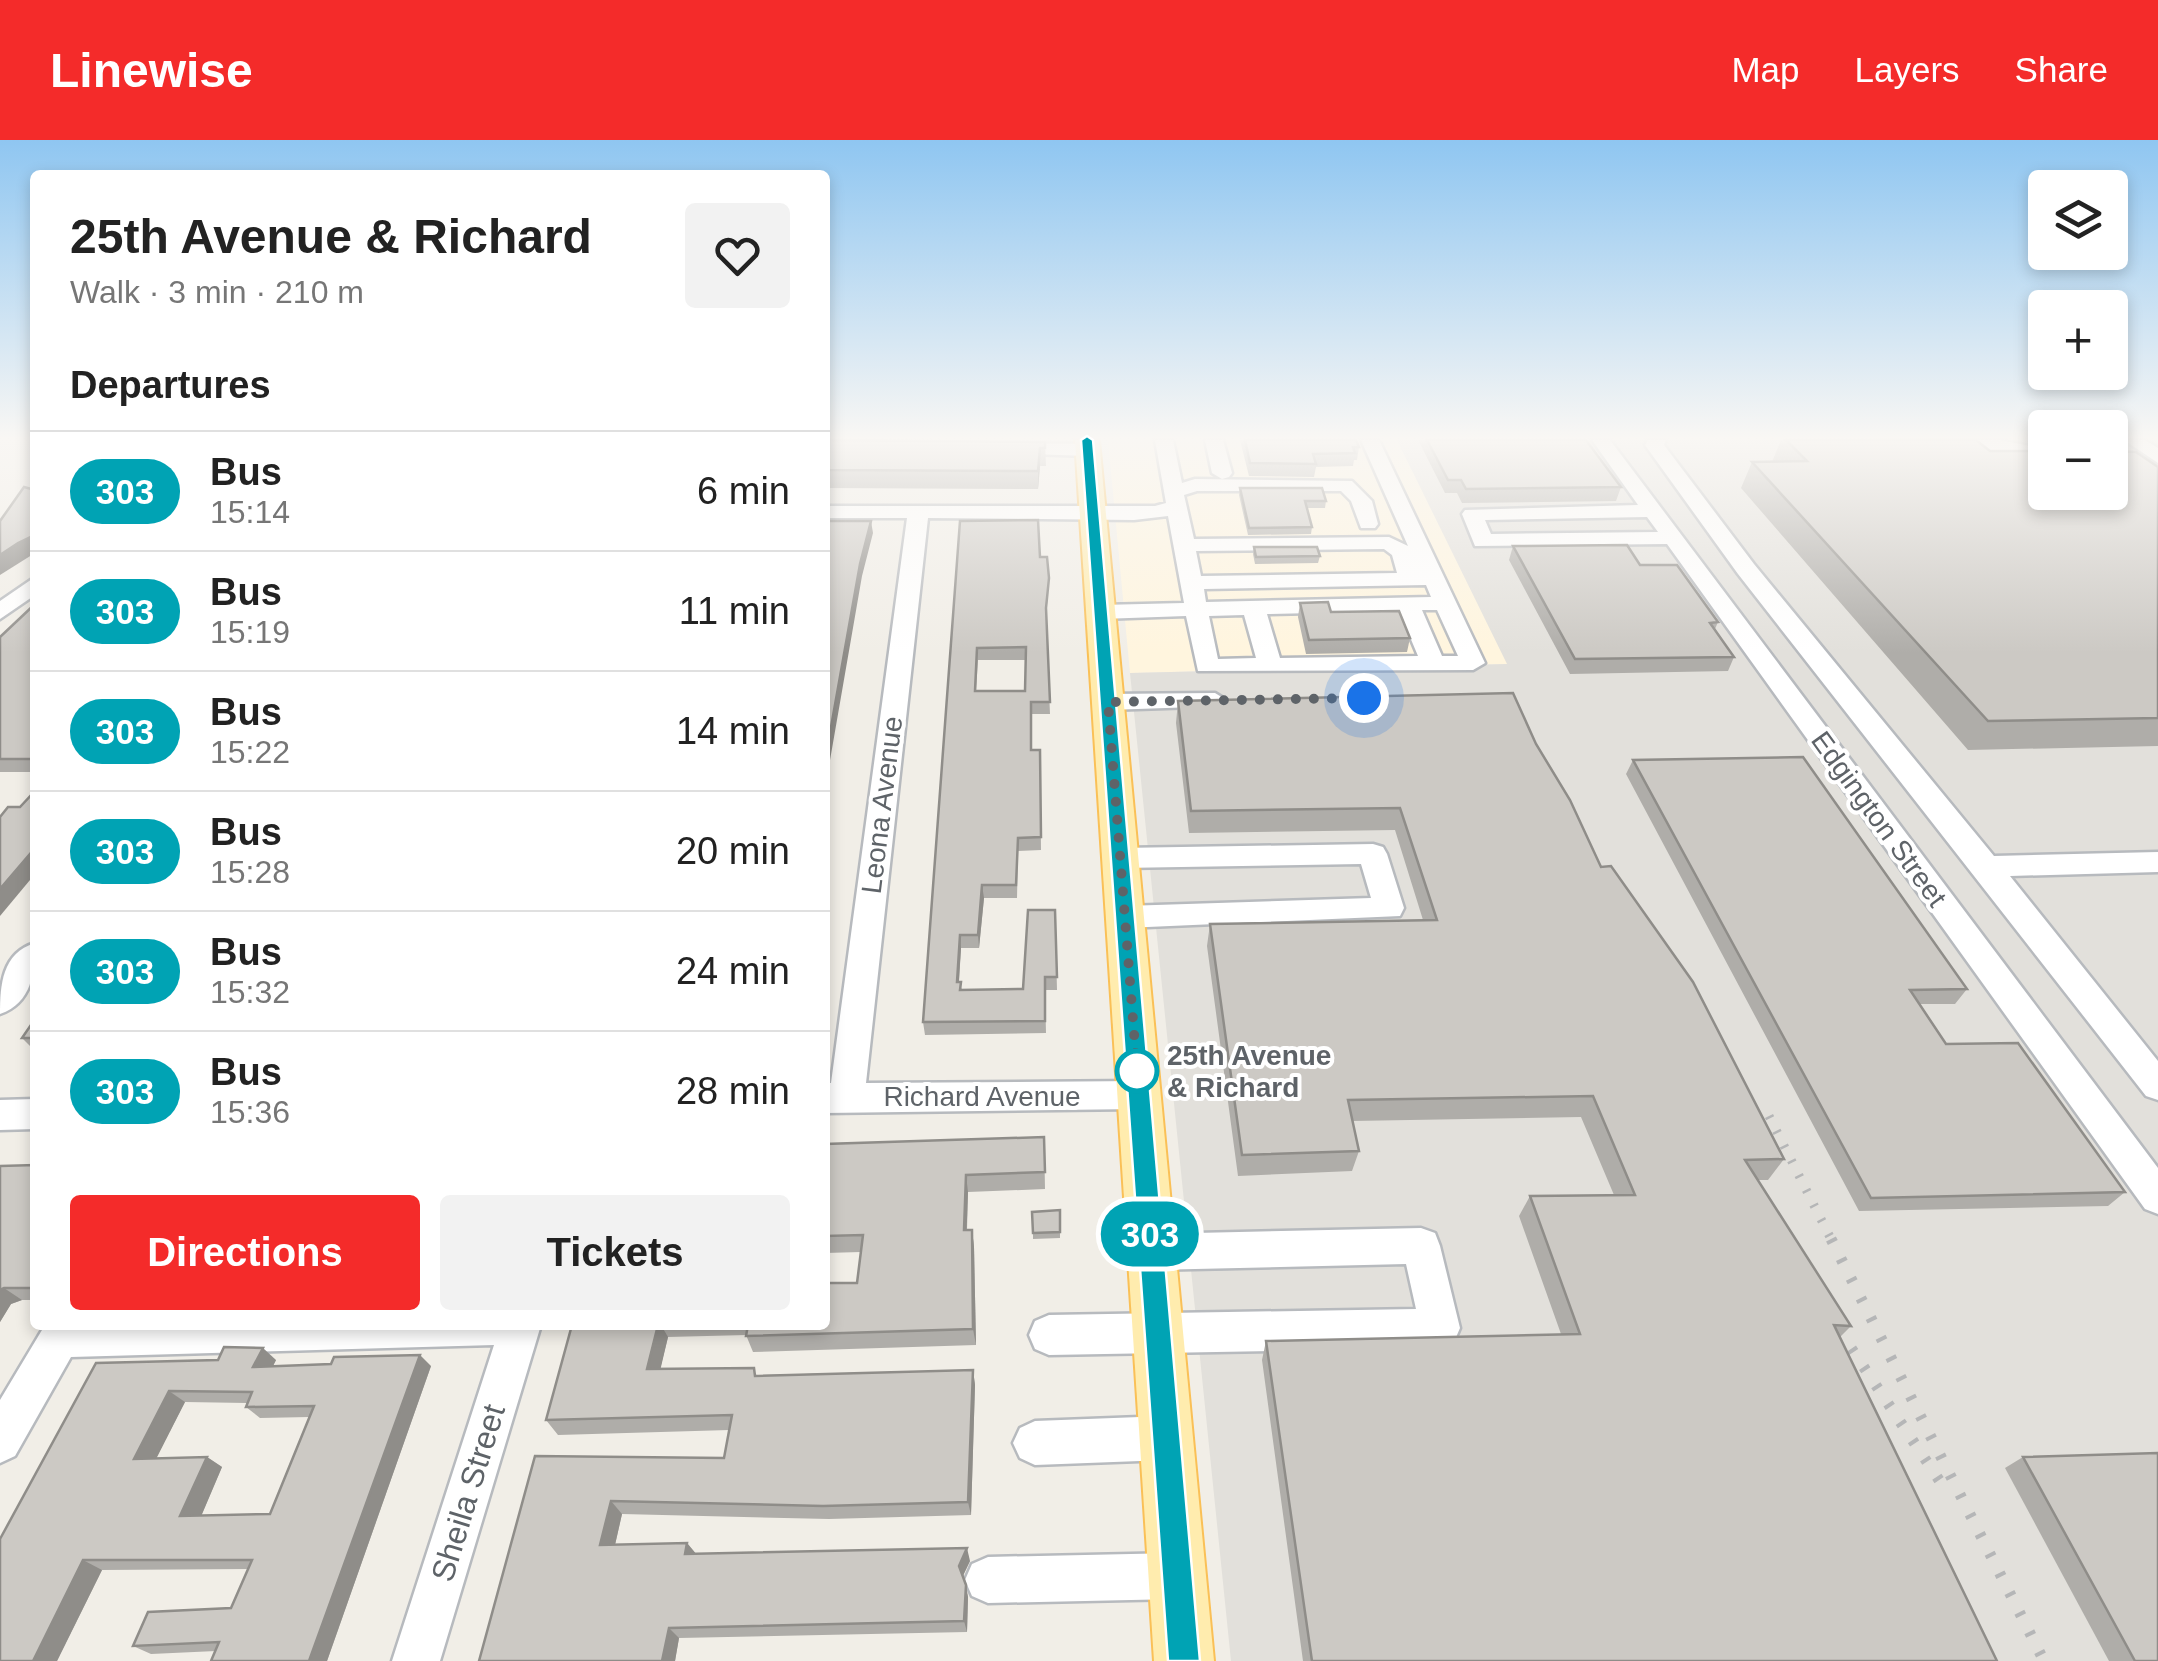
<!DOCTYPE html>
<html lang="en">
<head>
<meta charset="utf-8">
<style>
	body { margin:0; font-family:Arial,sans-serif; background:#f2f2f2; color:#222; height:100vh; display:flex; flex-direction:column; font-size:38px; white-space:nowrap }
	* { box-sizing:border-box; margin:0 }
	p { font-size:32px; color:#767676 }
	.icon { flex:none; width:55px; height:55px; fill:none; stroke:currentColor; stroke-width:2; stroke-linecap:round; stroke-linejoin:round }
	.map { position:relative; flex:1; overflow:hidden }
	.sheet { position:absolute; left:30px; top:30px; width:800px; height:1160px; display:flex; flex-direction:column; background:#fff; border-radius:10px; box-shadow:0 5px 15px #0003 }
	.sheet>* { flex:none }
	.badge { padding:0 20px; border-radius:32px; font-size:35px; line-height:65px }
	.controls { position:absolute; left:2028px; top:30px; display:grid; gap:20px }
	.controls a { display:grid; place-items:center; width:100px; height:100px; border-radius:10px; background:#fff; box-shadow:0 5px 15px #0003; font-size:50px }
	.you { position:absolute; width:50px; height:50px; margin:-25px; border:8px solid #fff; border-radius:50%; background:#1a73e8; box-shadow:0 0 0 15px #1a73e833 }
	.map>.badge { position:absolute; translate:-50% -50%; box-shadow:0 0 0 5px #fff }
	h2 { padding:0 40px; font-size:38px; line-height:90px }
	.round { display:grid; place-items:center; flex:none; width:105px; height:105px; border-radius:10px; background:#f2f2f2 }
	.summary { display:flex; align-items:center; justify-content:space-between; height:170px; padding:0 40px }
	h1 { font-size:48px; font-weight:700; line-height:75px }
	.cta { display:flex; gap:20px; margin-top:auto; padding:20px 40px }
	.cta a { flex:1; height:115px; border-radius:10px; background:#f42b2a; color:#fff; font-size:40px; font-weight:700; line-height:115px; text-align:center }
	.cta a+a { background:#f2f2f2; color:#222 }
	ul { padding:0; list-style:none }
	li { display:flex; align-items:center; gap:30px; height:120px; padding:0 40px; border-top:2px solid #e0e0e0 }
	li div { flex:1 }
	li b { display:block; font-size:38px }
	li em { font-style:normal }
	li .badge { min-width:110px; font-weight:700; text-align:center }
	header { display:flex; align-items:center; gap:60px; box-sizing:border-box; height:140px; padding:0 50px; background:#f42b2a; color:#fff }
	header strong { font-size:48px }
	nav { display:flex; gap:55px; margin-inline-start:auto; font-size:35px }
	.map>svg:first-child { display:block }
	.commercial { fill:#fff5de }
	.industrial { fill:#e2e0db }
	.lines { fill:none; stroke-linecap:round; stroke-linejoin:round }
	.minor-casing { stroke:#b7babe; stroke-width:5 }
	.major-casing { stroke:#fac057; stroke-width:4 }
	.minor { fill:#fff; fill-rule:evenodd }
	.major { fill:#ffecae; fill-rule:evenodd }
	.rail-far1 { stroke:#b5b6b7; stroke-width:9; stroke-dasharray:2.5 14; stroke-linecap:butt }
	.rail { stroke:#b5b6b7; stroke-width:11; stroke-dasharray:4 18; stroke-linecap:butt }
	.wall { fill:#afada9; fill-rule:evenodd }
	.shaded-wall { fill:#8f8d89 }
	.building { fill:#ccc9c4; stroke:#8f8d89; stroke-width:2.5; fill-rule:evenodd }
	.line { fill:#00a3b4; stroke:#fff; stroke-width:2.5 }
	.walk { stroke:#5e6368; stroke-width:10; stroke-dasharray:0 18 }
	.stop-dot { fill:#fff; stroke:#00a3b4; stroke-width:5 }
	.labels { text-anchor:middle; dominant-baseline:central; stroke-width:8; stroke-linejoin:round; paint-order:stroke }
	.street-label { font-size:28px; fill:#5e6368; stroke:#fff }
	.stop-label { font-size:28px; font-weight:bold; fill:#5e6368; stroke:#fff; text-anchor:start }
	.near-street-label { font-size:32px; fill:#5e6368; stroke:#fff }
</style>
</head>
<body>
<header>
<strong>Linewise</strong>
<nav><a>Map</a><a>Layers</a><a>Share</a></nav>
</header>
<div class="map">
<svg width="2158" height="1521" viewBox="0 0 2158 1521">
	<rect width="100%" height="100%" fill="#f1eee7"/>
	<path class="commercial" d="M1108,300H1397L1508,524L1130,533Z"/>
	<path class="industrial" d="M1397,300H2045V352H2110V300H2158V1521H1231L1130,533L1507,524Z"/>
	<g class="lines">
		<g class="minor-casing">
			<g id="minor">
				<path d="M1155,300H1173L1182,343L1195,339L1352,341L1372,361L1378,384L1375,388H1361L1351,361L1341,351H1197L1184,355L1194,399L1389,397L1408,406L1361,300H1379L1485,523L1473,530L1198,531L1186,476L1101,479L1090,472L1101,465L1184,463L1168,376L1134,380L928,378L866,943L1139,941L1151,945L1156,955L1151,965L1139,969L825,973V943H831L907,378H825V366H1155L1166,363ZM1384,409L1392,415L1397,433L1201,436L1196,411ZM1426,445L1431,457L1206,462L1204,449ZM1422,470H1437L1458,516H1442ZM1399,471L1418,516L1280,518L1267,474ZM1244,475L1256,518L1218,519L1209,476Z"/>
				<path d="M1205,300H1223L1232,333L1229,337L1222,339L1212,333Z"/>
				<path d="M1592,300H1610L2158,1028V1074L2145,1069L1667,404L1475,406L1462,374L1465,370L1638,365ZM1647,377L1658,392L1491,394L1485,380Z"/>
				<path d="M1648,300H1666L1664,305L1754,424L1994,716L2158,712V732L2010,736L2158,921V960L2146,956L1738,434L1645,305Z"/>
				<path d="M1877,300H2000L2045,309V321L1999,311L1886,306Z"/>
				<path d="M2124,300H2145L2158,308V323Z"/>
				<path d="M1006,303L1088,304L1098,310L1088,316L999,313L996,309Z"/>
				<path d="M35,437V455L0,479V461Z"/>
				<path d="M1215,553L1228,561L1224,566L1108,570L1095,562L1108,554Z"/>
				<path d="M1373,704L1383,707L1387,714L1404,768L1400,776L1125,788L1114,785L1110,777L1114,769L1125,766L1371,758L1361,724L1121,728L1111,725L1107,718L1111,711L1121,708Z"/>
				<path d="M35,803C35,832 32,863 0,874C0,845 2,813 35,803Z"/>
				<path d="M35,959V989L0,990V960Z"/>
				<path d="M1421,1088L1435,1093L1440,1106L1460,1188L1454,1202L1440,1208L1049,1215L1035,1209L1029,1195L1035,1181L1049,1175L1416,1169L1406,1124L1151,1130L1137,1125L1132,1112L1137,1099L1151,1094Z"/>
				<path d="M45,1185H541L440,1521H392L494,1205L71,1217L15,1316L0,1323V1260Z"/>
				<path d="M1166,1276L1181,1283L1188,1298L1181,1313L1166,1320L1035,1325L1020,1318L1013,1303L1020,1288L1035,1281Z"/>
				<path d="M1177,1413L1193,1420L1200,1436L1193,1452L1177,1459L988,1463L972,1456L965,1440L972,1424L988,1417Z"/>
			</g>
		</g>
		<g class="major-casing">
			<path id="major" d="M1075,300H1099L1214,1521H1154Z"/>
		</g>
		<use href="#minor" class="minor"/>
		<use href="#major" class="major"/>
		<path class="rail-far1" d="M1769,976L1832,1101"/>
		<g class="rail">
			<path d="M1831,1099L2044,1521"/>
			<path d="M1827,1172L1941,1343"/>
		</g>
	</g>
	<g class="wall">
		<path d="M825,300L1045,302L1046,326H1040L1038,349L825,348Z"/>
		<path d="M1240,300H1356L1359,307L1357,320H1354L1353,326L1316,327L1314,337L1249,336Z"/>
		<path d="M1418,300H1586L1621,347L1616,361L1462,363L1457,353H1445Z"/>
		<path d="M1781,300H1976L1990,311L2158,327V606L1968,610L1741,348L1752,322H1772Z"/>
		<path d="M1240,348L1326,361L1325,368H1306L1312,387L1311,394L1248,395L1239,355Z"/>
		<path d="M960,381L1040,417L1049,438L1046,478L1050,574H1031V610H1040L1041,710L1018,711L1017,758H984L979,808H961L959,842L962,850L1023,849L1055,770L1057,850H1045L1046,893L925,895L923,882ZM978,520H1026L1025,551H976Z"/>
		<path d="M1513,406L1640,425L1718,482L1715,489L1734,517L1728,531L1570,534L1509,420Z"/>
		<path d="M1254,407L1320,416L1318,423L1255,424L1253,414Z"/>
		<path d="M1300,463L1410,498L1407,512L1306,514L1298,477Z"/>
		<path d="M35,464V632H0V497Z"/>
		<path d="M1178,561L1536,604L1601,727L1784,1019L1768,1040H1758L1851,1186L1840,1197L1997,1521H1303L1262,1220L1266,1201L1561,1194L1519,1076L1530,1056L1614,1055L1581,977L1352,981L1359,1011L1352,1031L1238,1036L1207,806L1210,784L1423,780L1395,690L1189,693L1176,583Z"/>
		<path d="M1633,620L1967,849L1955,864H1920L1946,904L2125,1052L2108,1066L1859,1071L1626,634Z"/>
		<path d="M35,879V911L22,898Z"/>
		<path d="M1044,997L1045,1049L968,1052L967,1090H972L974,1107L976,1205L753,1212L746,1195L668,1197L660,1229L758,1235L973,1230L975,1245L971,1375L829,1379L622,1374L615,1405L687,1403L696,1414L970,1421L962,1437L968,1457L967,1492L679,1498L675,1521H479L535,1316L724,1318L729,1290L558,1295L546,1280L572,1185H825L857,1143L861,1112L825,1113V1004Z"/>
		<path d="M35,1025V1160H22L11,1164L0,1182V1026Z"/>
		<path d="M1060,1070V1098L1033,1099V1093Z"/>
		<path d="M276,1220L273,1226H431L327,1521H211L216,1511L151,1514L133,1506L231,1468L248,1429L102,1430L57,1521H0L96,1223ZM185,1262L247,1263L246,1267L260,1278L309,1277L270,1374L201,1376L222,1327L207,1317L156,1318Z"/>
		<path d="M2023,1317L2158,1521H2109L2005,1328Z"/>
	</g>
	<g class="shaded-wall">
		<path d="M1040,308V326L1038,349V331Z"/>
		<path d="M871,381L873,393L862,436L825,649V621L860,424Z"/>
		<path d="M35,395V413L0,435V415L18,403Z"/>
		<path d="M35,708V734L0,776V749Z"/>
		<path d="M982,745L984,758L979,808L978,795Z"/>
		<path d="M960,795L961,808L958,854L957,842Z"/>
		<path d="M966,1035L968,1052L966,1107L964,1090Z"/>
		<path d="M972,1090L974,1107L976,1205L973,1189Z"/>
		<path d="M4,1148L22,1160L11,1164L0,1182V1150Z"/>
		<path d="M658,1185H661L668,1197L657,1244L647,1229Z"/>
		<path d="M263,1208L276,1220L267,1238L253,1227Z"/>
		<path d="M420,1215L431,1226L327,1521H309Z"/>
		<path d="M973,1230L975,1245L971,1375L968,1362Z"/>
		<path d="M169,1251L185,1262L151,1329L134,1319Z"/>
		<path d="M207,1317L222,1327L197,1386L180,1376Z"/>
		<path d="M611,1361L622,1374L612,1418L600,1405Z"/>
		<path d="M687,1403L697,1415L685,1414Z"/>
		<path d="M967,1408L970,1421L962,1438L959,1426Z"/>
		<path d="M83,1420L102,1430L57,1521H33Z"/>
		<path d="M966,1445L968,1457L967,1492L964,1481Z"/>
		<path d="M669,1488L679,1498L675,1521H662Z"/>
	</g>
	<g class="building">
		<path d="M825,300L1045,302V308H1040L1038,331L825,330Z"/>
		<path d="M1245,300H1356L1359,307H1353L1355,313L1313,314L1316,324L1250,323Z"/>
		<path d="M1427,300H1586L1621,347L1466,349L1461,340H1448Z"/>
		<path d="M1786,300H1976L1990,311H2045V352H2110V311L2136,312L2158,327V578L1988,581L1752,322L1807,321Z"/>
		<path d="M24,347L35,350V395L18,403L0,415V381Z"/>
		<path d="M1240,348H1322L1326,361H1305L1312,387L1249,388Z"/>
		<path d="M1038,380L1040,417H1047L1049,438L1046,468L1050,562H1031V610H1040L1041,697L1018,698L1016,745H982L978,795H960L957,842H961L960,850L1023,849L1028,770H1055L1057,837H1045V881L923,882L960,381ZM1026,507L1025,551H975L977,508Z"/>
		<path d="M825,381H871L860,424L825,621Z"/>
		<path d="M1627,405L1640,425H1677L1718,482L1710,483L1734,517L1575,519L1513,406Z"/>
		<path d="M1254,407H1317L1320,416L1256,417Z"/>
		<path d="M1328,462L1331,472L1399,471L1410,498L1309,500L1300,463Z"/>
		<path d="M35,464V619H0V497Z"/>
		<path d="M1513,553L1536,604L1570,660L1601,727L1611,726L1693,842L1784,1019L1745,1020L1851,1186L1834,1185L1997,1521H1312L1266,1201L1580,1194L1530,1056L1635,1055L1593,956L1348,960L1359,1011L1242,1015L1210,784L1437,780L1400,668L1191,671L1178,561Z"/>
		<path d="M1803,617L1967,849L1910,850L1946,904L2018,903L2125,1052L1871,1058L1633,620Z"/>
		<path d="M35,651V708L0,749V677L8,667H20Z"/>
		<path d="M35,879V898H22Z"/>
		<path d="M1044,997L1045,1032L966,1035L964,1090H972L973,1189L746,1196L748,1185H825V1143H857L863,1095L825,1096V1004Z"/>
		<path d="M35,1025V1148H4L0,1150V1026Z"/>
		<path d="M1060,1070V1092L1033,1093L1032,1072Z"/>
		<path d="M572,1185H658L647,1229L754,1228L755,1236L973,1230L968,1362L823,1366L611,1361L600,1405L687,1403L685,1414L967,1408L959,1426L966,1445L964,1481L669,1488L662,1521H479L535,1316L724,1318L732,1275L546,1280Z"/>
		<path d="M224,1207L263,1208L253,1227L331,1224L334,1217L420,1215L309,1521H211L219,1502L133,1506L148,1472L231,1468L252,1420H83L33,1521H0V1399L96,1223L218,1220ZM169,1251L252,1252L246,1267L314,1266L270,1374L180,1376L207,1317L134,1319Z"/>
		<path d="M2158,1313V1521H2135L2023,1317Z"/>
	</g>
	<linearGradient id="sky" x2="0" y2="1"><stop stop-color="#8fc6f1"/><stop offset="0.58" stop-color="#f9f7f4"/><stop offset="1" stop-color="#f9f7f4" stop-opacity="0"/></linearGradient>
	<rect width="2158" height="513" fill="url(#sky)"/>
	<path class="line" d="M1087,296L1093,300L1200,1521H1168L1081,300Z"/>
	<g class="lines">
		<path class="walk" d="M1137,931L1108,562L1364,558"/>
	</g>
	<circle class="stop-dot" cx="1137" cy="931" r="20"/>
	<g class="labels">
		<g class="street-label">
			<text transform="translate(882 665) rotate(-83)">Leona Avenue</text>
			<text transform="translate(1879 679) rotate(54)">Edgington Street</text>
			<text x="982" y="956">Richard Avenue</text>
		</g>
		<g class="stop-label">
			<text x="1167" y="915">25th Avenue<tspan x="1167" dy="32">&amp; Richard</tspan></text>
		</g>
		<g class="near-street-label">
			<text transform="translate(468 1353) rotate(-73)">Sheila Street</text>
		</g>
	</g>
</svg>
<div class="controls">
<a><svg class="icon" aria-label="layers" viewBox="0 0 24 24"><path d="M12 4l9 5-9 5-9-5zM3 14l9 5 9-5"/></svg></a>
<a>+</a>
<a>−</a>
</div>
<div class="you" style="left:1364px;top:558px"></div>
<b class="badge" style="left:1150px;top:1094px;background:#00a3b4;color:#fff">303</b>
<section class="sheet">
<div class="summary"><div><h1>25th Avenue &amp; Richard</h1><p>Walk · 3 min · 210 m</p></div><a class="round"><svg class="icon" aria-label="heart" viewBox="0 0 24 24"><path d="M12 20l-8-8c-3-5 5-10 8-4 3-6 11-1 8 4z"/></svg></a></div>
<h2>Departures</h2>
<ul>
<li><span class="badge" style="background:#00a3b4;color:#fff">303</span><div><b>Bus</b><p>15:14</p></div><em>6 min</em></li>
<li><span class="badge" style="background:#00a3b4;color:#fff">303</span><div><b>Bus</b><p>15:19</p></div><em>11 min</em></li>
<li><span class="badge" style="background:#00a3b4;color:#fff">303</span><div><b>Bus</b><p>15:22</p></div><em>14 min</em></li>
<li><span class="badge" style="background:#00a3b4;color:#fff">303</span><div><b>Bus</b><p>15:28</p></div><em>20 min</em></li>
<li><span class="badge" style="background:#00a3b4;color:#fff">303</span><div><b>Bus</b><p>15:32</p></div><em>24 min</em></li>
<li><span class="badge" style="background:#00a3b4;color:#fff">303</span><div><b>Bus</b><p>15:36</p></div><em>28 min</em></li>
</ul>
<div class="cta"><a>Directions</a><a>Tickets</a></div>
</section>
</div>
</body>
</html>
